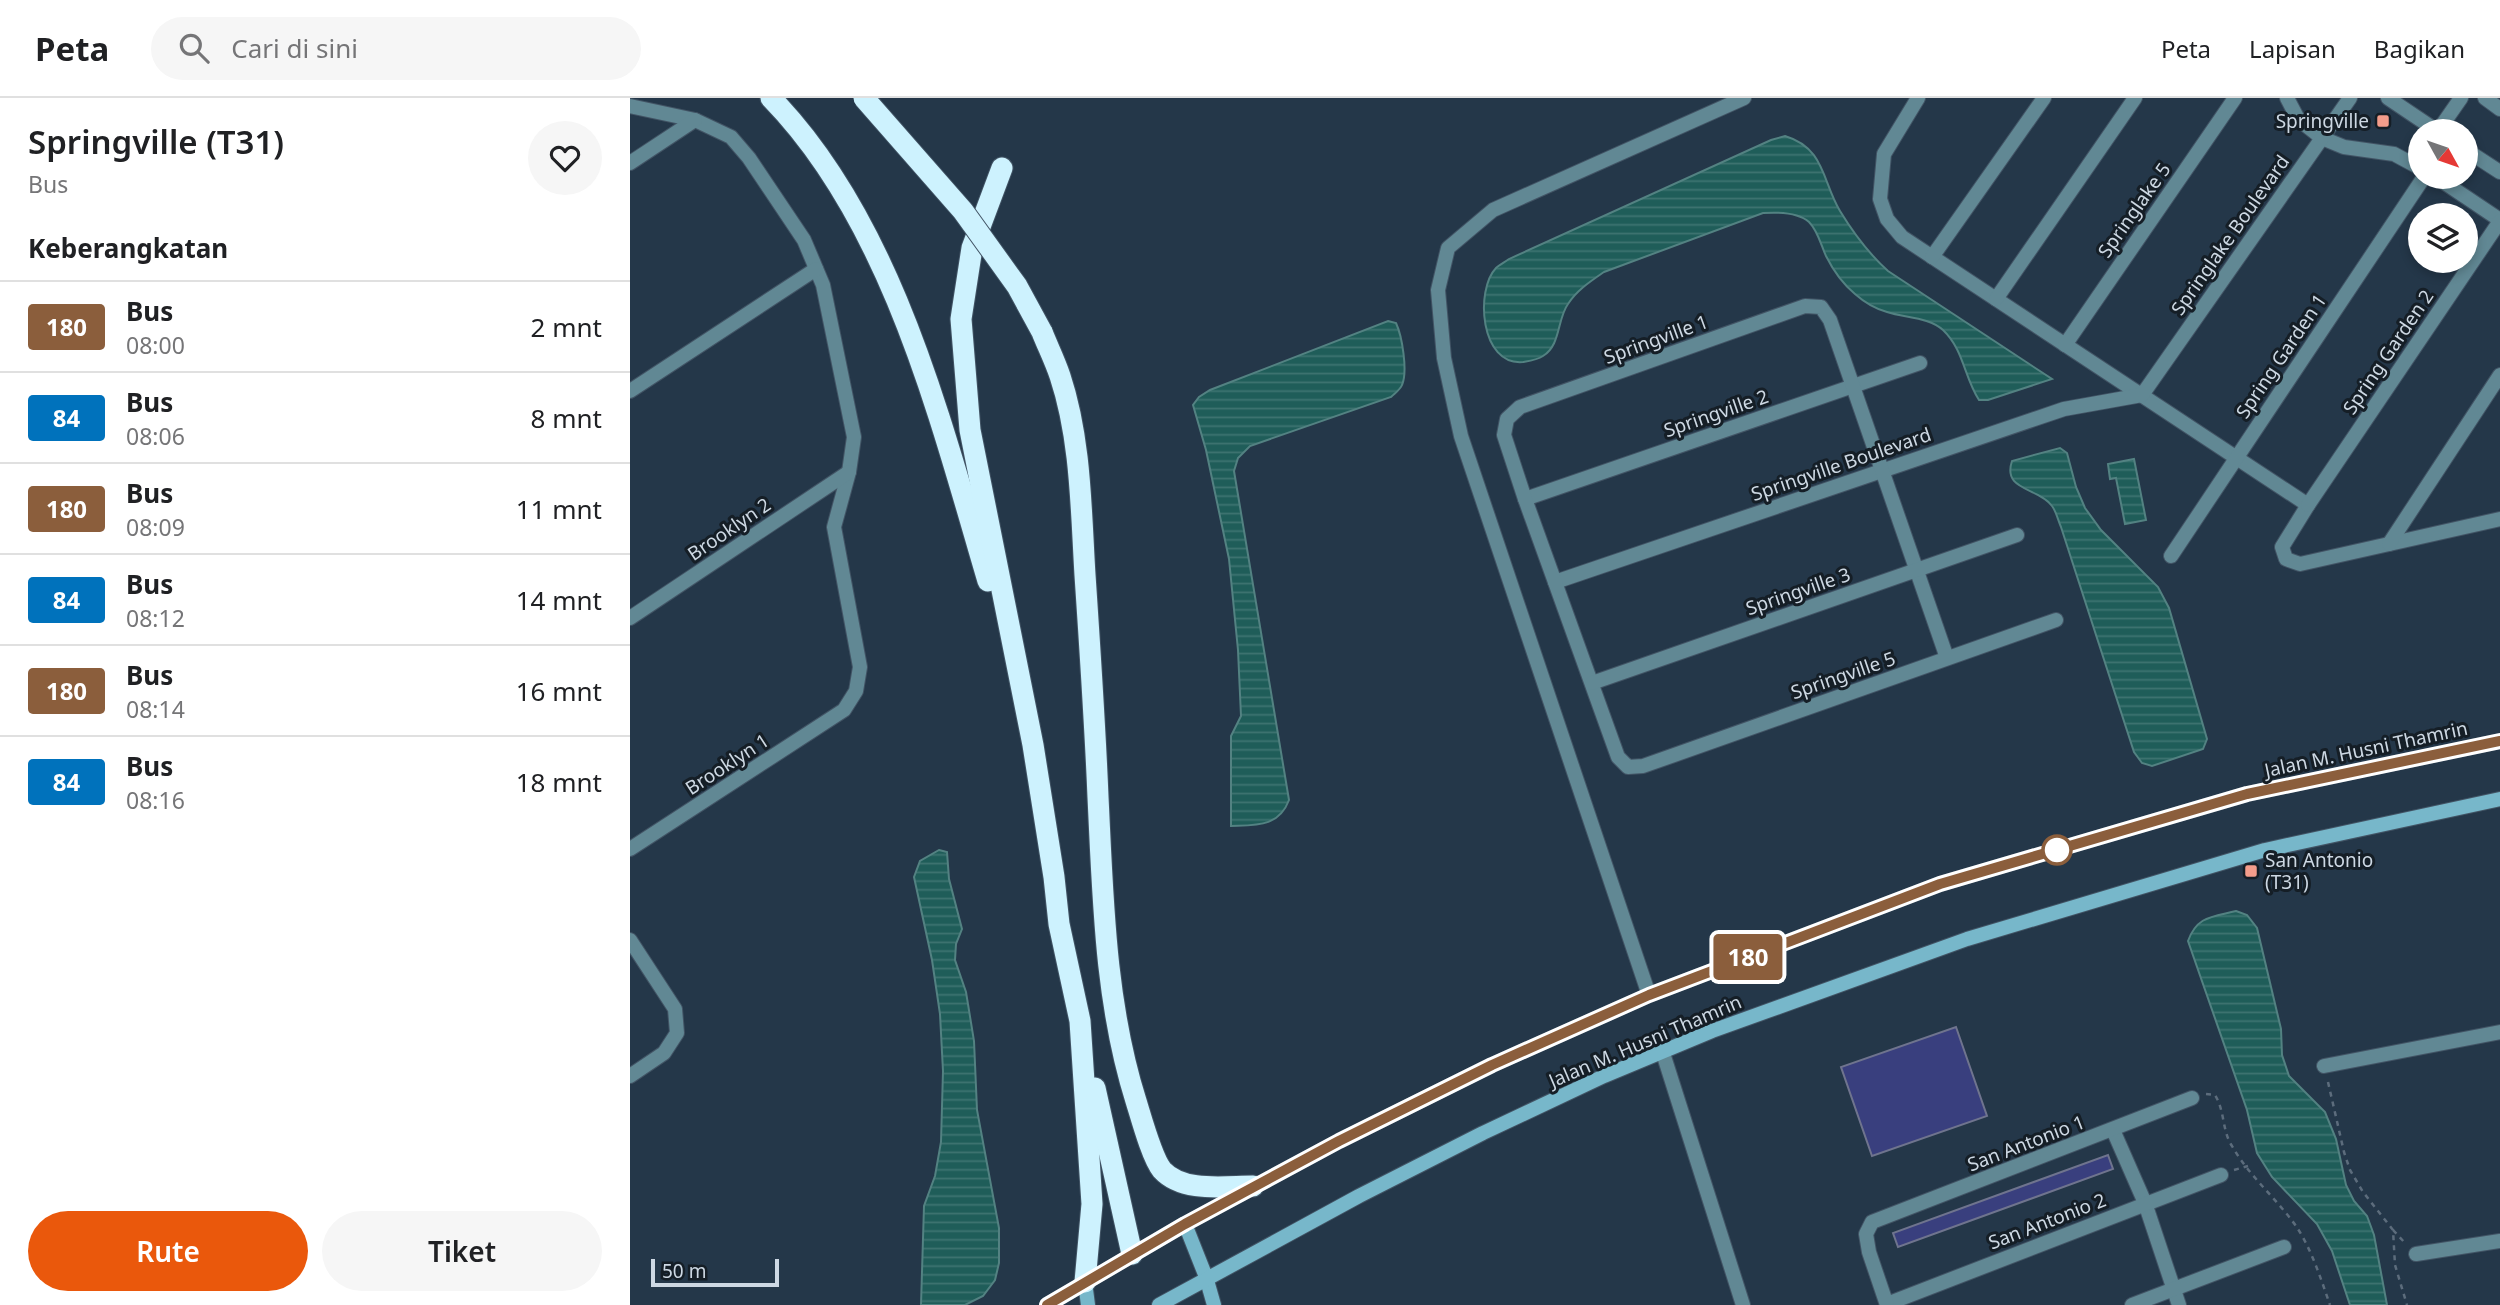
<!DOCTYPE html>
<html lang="id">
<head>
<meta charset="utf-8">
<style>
	body { margin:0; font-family:"Noto Sans",sans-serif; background:#f6f6f6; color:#202124; height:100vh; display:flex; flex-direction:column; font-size:26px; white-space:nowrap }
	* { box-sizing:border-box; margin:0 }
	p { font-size:23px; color:#757577 }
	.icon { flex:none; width:38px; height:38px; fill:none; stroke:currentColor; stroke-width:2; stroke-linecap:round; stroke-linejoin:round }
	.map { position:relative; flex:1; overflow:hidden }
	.drawer { display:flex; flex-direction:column; background:#fff; width:630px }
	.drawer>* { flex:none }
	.badge { padding:0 14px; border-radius:5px; font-size:24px; line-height:46px }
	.needle { width:46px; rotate:130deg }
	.buttons { position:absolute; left:1778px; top:21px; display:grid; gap:14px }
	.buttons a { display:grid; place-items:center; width:70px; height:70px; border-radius:50%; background:#fff; box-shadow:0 4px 10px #0003; font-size:35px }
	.scale { position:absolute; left:21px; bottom:18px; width:128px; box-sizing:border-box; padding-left:7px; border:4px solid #cdd8e3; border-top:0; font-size:19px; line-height:24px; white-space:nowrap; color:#cdd8e3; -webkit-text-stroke:5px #151e26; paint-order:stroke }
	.map>.badge { position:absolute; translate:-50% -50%; box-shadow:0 0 0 4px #fff }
	h2 { padding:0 28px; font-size:26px; line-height:63px }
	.round { display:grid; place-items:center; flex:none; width:74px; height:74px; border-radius:37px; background:#f6f6f6 }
	.head { display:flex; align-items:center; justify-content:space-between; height:119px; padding:0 28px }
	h1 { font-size:33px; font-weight:600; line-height:52px }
	.action { display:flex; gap:14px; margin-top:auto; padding:14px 28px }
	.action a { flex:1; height:80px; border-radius:42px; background:#ea580c; color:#fff; font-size:28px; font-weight:600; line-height:80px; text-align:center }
	.action a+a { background:#f6f6f6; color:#202124 }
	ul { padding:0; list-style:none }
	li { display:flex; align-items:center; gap:21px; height:91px; padding:0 28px; border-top:2px solid #e0e0e0 }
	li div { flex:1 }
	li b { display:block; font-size:26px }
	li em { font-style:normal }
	li .badge { min-width:77px; font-weight:700; text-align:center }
	header { display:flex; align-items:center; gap:42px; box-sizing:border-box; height:98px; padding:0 35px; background:#fff; border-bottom:2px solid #e0e0e0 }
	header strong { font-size:33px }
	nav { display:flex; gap:38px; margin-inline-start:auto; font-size:24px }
	.search { width:490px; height:63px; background:#f6f6f6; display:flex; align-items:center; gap:18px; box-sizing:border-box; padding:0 24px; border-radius:38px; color:#757577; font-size:26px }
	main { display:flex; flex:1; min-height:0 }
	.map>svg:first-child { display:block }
	.water { fill:url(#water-rules); stroke:#538282; stroke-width:2 }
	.building { fill:#393f7e; stroke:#6f748e; stroke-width:2 }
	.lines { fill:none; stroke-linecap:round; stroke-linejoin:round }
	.street-casing { stroke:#425465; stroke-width:16 }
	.secondary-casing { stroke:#425465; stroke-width:16 }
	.highway-casing { stroke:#425465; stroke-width:23 }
	.path { stroke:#5c6c7c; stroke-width:2.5; stroke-dasharray:5 5; stroke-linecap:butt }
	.street { stroke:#618894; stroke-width:14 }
	.secondary { stroke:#77b7ca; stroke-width:14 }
	.highway { stroke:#cdf2fe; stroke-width:21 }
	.highway-bridge-casing { stroke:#425465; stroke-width:23; stroke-linecap:butt }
	.highway-bridge { stroke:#cdf2fe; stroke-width:21 }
	.line-casing { stroke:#fff; stroke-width:16 }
	.line { stroke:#8b5e3c; stroke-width:10 }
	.poi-dot { fill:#f49d8b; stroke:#151e26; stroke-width:2.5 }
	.stop-dot { fill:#fff; stroke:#8b5e3c; stroke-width:3.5 }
	.labels { text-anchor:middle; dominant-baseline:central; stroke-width:6; stroke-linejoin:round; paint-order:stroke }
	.poi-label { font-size:19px; fill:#cdd8e3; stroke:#151e26; text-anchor:end }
	.street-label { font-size:19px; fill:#cdd8e3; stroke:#151e26 }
</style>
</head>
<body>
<header>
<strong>Peta</strong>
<div class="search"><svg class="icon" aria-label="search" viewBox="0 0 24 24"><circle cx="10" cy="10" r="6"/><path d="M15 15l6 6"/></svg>Cari di sini</div>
<nav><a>Peta</a><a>Lapisan</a><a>Bagikan</a></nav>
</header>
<main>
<section class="drawer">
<div class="head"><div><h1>Springville (T31)</h1><p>Bus</p></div><a class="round"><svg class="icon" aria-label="heart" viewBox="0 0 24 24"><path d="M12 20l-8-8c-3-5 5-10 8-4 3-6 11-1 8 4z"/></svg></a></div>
<h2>Keberangkatan</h2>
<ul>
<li><span class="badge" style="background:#8b5e3c;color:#fff">180</span><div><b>Bus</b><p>08:00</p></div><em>2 mnt</em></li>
<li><span class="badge" style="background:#0072bc;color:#fff">84</span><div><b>Bus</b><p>08:06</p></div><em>8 mnt</em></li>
<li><span class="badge" style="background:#8b5e3c;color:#fff">180</span><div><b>Bus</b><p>08:09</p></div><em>11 mnt</em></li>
<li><span class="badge" style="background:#0072bc;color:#fff">84</span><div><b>Bus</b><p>08:12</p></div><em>14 mnt</em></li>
<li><span class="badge" style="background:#8b5e3c;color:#fff">180</span><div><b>Bus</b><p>08:14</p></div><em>16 mnt</em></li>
<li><span class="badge" style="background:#0072bc;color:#fff">84</span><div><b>Bus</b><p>08:16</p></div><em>18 mnt</em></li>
</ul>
<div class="action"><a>Rute</a><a>Tiket</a></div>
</section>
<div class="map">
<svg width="1870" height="1207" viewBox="0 0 1870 1207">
	<defs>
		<pattern id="water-rules" width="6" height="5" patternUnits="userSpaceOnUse" patternTransform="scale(1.75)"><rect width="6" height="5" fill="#1f5d59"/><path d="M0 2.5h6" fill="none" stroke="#3e7471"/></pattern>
	</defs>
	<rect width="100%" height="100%" fill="#243749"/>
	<g class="water">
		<path d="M1155,38C1195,50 1192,83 1210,113C1224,136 1238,155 1258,173L1422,281L1358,302H1349C1334,279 1334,252 1313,232C1299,219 1275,220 1257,214C1246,211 1234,204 1225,196C1213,186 1203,172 1196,158C1191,147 1188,133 1179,124C1168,114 1148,114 1133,115L974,174C961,183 947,192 938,206C927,221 931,247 913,258C907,262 899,263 893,264C850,268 845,192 866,170C869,167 875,164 879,161L1141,42Z"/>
		<path d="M758,223L766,225C772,238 778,273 772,287C770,292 765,295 761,299L620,348L608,360L604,373L659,702C649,729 626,727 601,728V638L611,618L608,552L599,461L576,352L563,307L569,299L580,292Z"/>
		<path d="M1430,350L1437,355L1446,389L1455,410L1471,432L1528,489L1539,510L1577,641L1573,651L1522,668L1512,665L1504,654L1431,429C1428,422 1426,413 1422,408C1408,389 1372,393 1382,363Z"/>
		<path d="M1504,361L1516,422L1495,426L1486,380L1480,381L1478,366Z"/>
		<path d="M309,752L317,754L319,781L332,831L326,846L325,862L336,894L344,943L347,1012L369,1130V1165L365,1182L353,1198L335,1207H291L294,1108L305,1078L311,1044L313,973L310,916L302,862L284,779L290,763Z"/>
		<path d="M1606,813L1617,817L1627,830L1651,931L1652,957L1659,978L1695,1014L1706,1041L1716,1087L1724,1103L1737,1118L1744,1137L1757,1207H1720L1702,1153L1687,1126L1642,1079L1627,1055L1617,1012L1558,843C1567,818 1582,819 1606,813Z"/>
	</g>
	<g class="building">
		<path d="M1326,929L1357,1018L1242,1058L1211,969Z"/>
		<path d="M1478,1057L1483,1071L1268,1149L1263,1135Z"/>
	</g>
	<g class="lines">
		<g class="street-casing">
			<g id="street">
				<path d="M1288,0L1254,56L1250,101L1257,121L1272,139L1678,407L1652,449L1656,461L1670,466L1870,421"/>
				<path d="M1657,0L1668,21L1692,40L1714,49L1764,56L1790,70"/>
				<path d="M1758,0L1807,33"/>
				<path d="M1855,0L1870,11"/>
				<path d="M0,8L65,22L101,39L119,60L174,142L193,187L224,339L219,374L204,429L230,569L226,593L214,612L0,751"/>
				<path d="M1808,33L1831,0"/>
				<path d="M1836,52L1870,74"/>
				<path d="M0,65L65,22"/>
				<path d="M1806,79L1870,122"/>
				<path d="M1302,159L1414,0"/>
				<path d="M1366,201L1505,0"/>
				<path d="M1435,247L1605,0"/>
				<path d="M0,293L186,171"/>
				<path d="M895,401L1290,265"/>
				<path d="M1678,407L1870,123"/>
				<path d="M1759,446L1870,277"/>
				<path d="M1541,458L1794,79"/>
				<path d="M925,484L1434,311L1512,297L1720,0"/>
				<path d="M0,520L219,374"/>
				<path d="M1317,560L1200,222L1191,209L1175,208L890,309L877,321L874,337L895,401L988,659L998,669L1013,668L1426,522"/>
				<path d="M962,585L1387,437"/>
				<path d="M0,842L45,911L47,935L34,955L0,978"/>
				<path d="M1019,897L831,338L814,260L808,192L818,150L863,112L1114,0"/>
				<path d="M1032,952L1113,1207"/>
				<path d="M1694,968L1870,934"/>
				<path d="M1483,1032L1515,1105L1549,1207"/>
				<path d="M1786,1156L1870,1143"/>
				<path d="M1257,1206L1591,1077"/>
				<path d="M1257,1207L1239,1154L1236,1136L1242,1124L1562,1000"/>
				<path d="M1502,1207L1654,1149"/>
			</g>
		</g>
		<g class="secondary-casing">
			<g id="secondary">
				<path d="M555,1126L576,1179L584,1207"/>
				<path d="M455,1184L458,1207"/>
				<path d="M417,1207L555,1126L709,1043L862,967L1019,897L1310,786L1617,696L1870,643"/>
				<path d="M529,1207L729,1098L853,1035L974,978L1082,933L1337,841L1635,752L1870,701"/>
			</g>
		</g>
		<g class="highway-casing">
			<g id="highway">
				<path d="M141,0C262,124 310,321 358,483"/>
				<path d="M372,70L342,150L331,221L340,332L403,647L424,779L429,826L450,923L462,1106L455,1184"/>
				<path d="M412,234C418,249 425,263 430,278C451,341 451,412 455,477C460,551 465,625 468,699C473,801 475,905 506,1003C511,1019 522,1060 532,1072C553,1095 595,1088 623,1088"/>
				<path d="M465,990L502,1156"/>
			</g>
		</g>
		<g class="path">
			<path d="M1698,984L1714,1054L1720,1072L1733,1094L1763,1132L1765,1167L1777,1207"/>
			<path d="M1576,996L1585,997C1595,1013 1592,1033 1602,1048C1619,1078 1646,1100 1666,1128C1681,1150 1691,1181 1700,1207"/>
			<path d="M1604,1072L1618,1068"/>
			<path d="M1763,1132L1775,1145"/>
		</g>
		<use href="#street" class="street"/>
		<use href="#secondary" class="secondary"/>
		<use href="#highway" class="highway"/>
		<g class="highway-bridge-casing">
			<path id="highway-bridge" d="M234,0L333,113L387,188L412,234"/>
		</g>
		<use href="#highway-bridge" class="highway-bridge"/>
	</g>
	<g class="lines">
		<g class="line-casing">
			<path id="line" d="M417,1207L555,1126L709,1043L862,967L1019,897L1310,786L1617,696L1870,643"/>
		</g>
		<use href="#line" class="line"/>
	</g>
	<g class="poi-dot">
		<rect x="1746" y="16" width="14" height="14" rx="3.5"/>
		<rect x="1614" y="766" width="14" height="14" rx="3.5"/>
	</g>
	<circle class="stop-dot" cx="1427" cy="752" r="14"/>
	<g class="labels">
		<g class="poi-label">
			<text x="1739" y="23">Springville</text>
			<text x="1635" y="762" text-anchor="start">San Antonio<tspan x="1635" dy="22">(T31)</tspan></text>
		</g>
		<g class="street-label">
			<text transform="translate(1504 112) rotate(-55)">Springlake 5</text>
			<text transform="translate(1600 137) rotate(-55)">Springlake Boulevard</text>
			<text transform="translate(1026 241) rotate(-20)">Springville 1</text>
			<text transform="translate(1758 254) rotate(-56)">Spring Garden 2</text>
			<text transform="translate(1651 258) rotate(-56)">Spring Garden 1</text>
			<text transform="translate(1086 315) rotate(-19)">Springville 2</text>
			<text transform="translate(1211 366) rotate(-19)">Springville Boulevard</text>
			<text transform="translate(99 431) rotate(-34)">Brooklyn 2</text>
			<text transform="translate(1168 493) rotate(-19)">Springville 3</text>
			<text transform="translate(1213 577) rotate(-19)">Springville 5</text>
			<text transform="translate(1736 651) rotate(-12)">Jalan M. Husni Thamrin</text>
			<text transform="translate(97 666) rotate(-33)">Brooklyn 1</text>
			<text transform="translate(1015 943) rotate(-23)">Jalan M. Husni Thamrin</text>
			<text transform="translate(1396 1045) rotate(-21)">San Antonio 1</text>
			<text transform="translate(1417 1123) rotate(-21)">San Antonio 2</text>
		</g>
	</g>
</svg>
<div class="buttons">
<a><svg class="needle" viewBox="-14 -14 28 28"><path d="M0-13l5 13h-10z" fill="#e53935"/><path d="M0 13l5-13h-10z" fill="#757577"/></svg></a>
<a><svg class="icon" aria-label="layers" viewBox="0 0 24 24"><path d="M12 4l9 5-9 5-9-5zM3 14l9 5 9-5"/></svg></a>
</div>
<div class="scale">50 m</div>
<b class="badge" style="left:1118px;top:859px;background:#8b5e3c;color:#fff">180</b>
</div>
</main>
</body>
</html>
